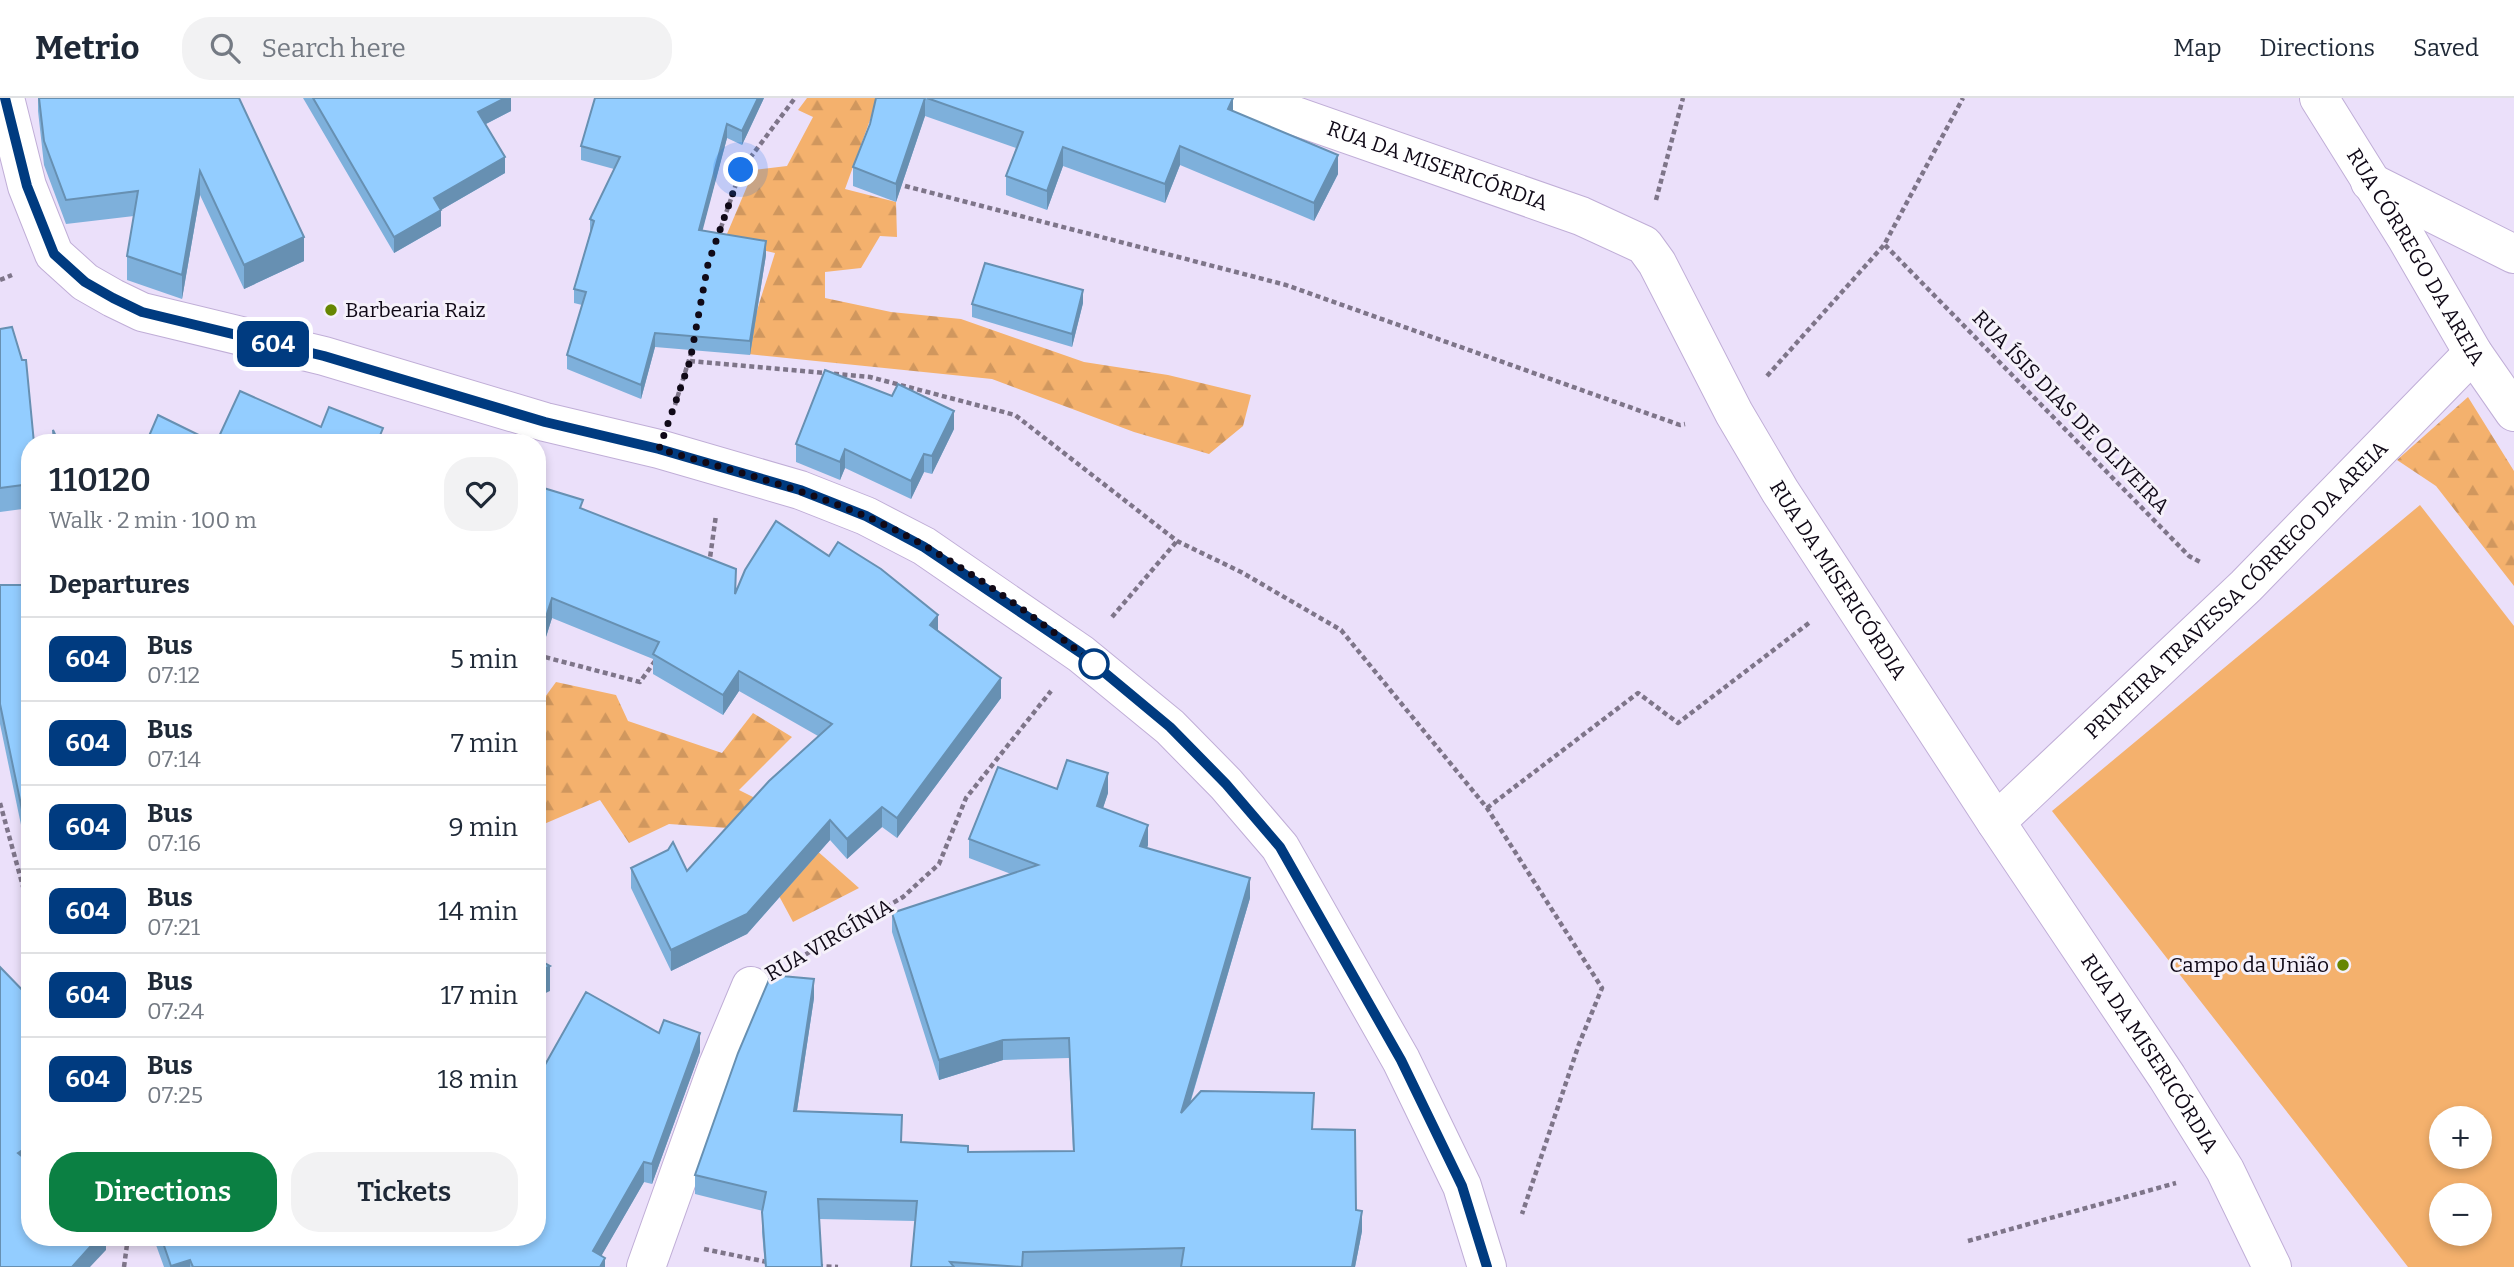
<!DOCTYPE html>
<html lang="en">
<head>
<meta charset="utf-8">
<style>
	body { margin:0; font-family:Bitter,serif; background:#f2f2f3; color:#1f2937; height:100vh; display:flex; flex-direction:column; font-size:26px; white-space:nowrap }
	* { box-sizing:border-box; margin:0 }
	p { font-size:23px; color:#747a83 }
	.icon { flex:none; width:38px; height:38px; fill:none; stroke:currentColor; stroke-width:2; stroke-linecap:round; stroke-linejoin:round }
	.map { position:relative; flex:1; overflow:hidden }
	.details { position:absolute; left:21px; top:336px; width:525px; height:812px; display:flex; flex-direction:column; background:#fff; border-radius:28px; box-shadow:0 4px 10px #0003 }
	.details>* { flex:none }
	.badge { padding:0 14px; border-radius:10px; font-size:24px; line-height:46px }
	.controls { position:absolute; left:2429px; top:1008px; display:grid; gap:14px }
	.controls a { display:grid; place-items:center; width:63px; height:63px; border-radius:50%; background:#fff; box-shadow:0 4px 10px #0003; font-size:35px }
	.you { position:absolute; width:35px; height:35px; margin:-18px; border:5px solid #fff; border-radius:50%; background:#1a73e8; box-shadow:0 0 0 10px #1a73e833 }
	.map>.badge { position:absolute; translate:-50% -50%; box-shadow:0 0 0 4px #fff }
	h2 { padding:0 28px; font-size:26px; line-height:63px }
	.round { display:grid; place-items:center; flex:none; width:74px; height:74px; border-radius:28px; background:#f2f2f3 }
	.headline { display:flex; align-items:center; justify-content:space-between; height:119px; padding:0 28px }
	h1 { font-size:33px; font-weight:600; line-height:52px }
	.cta { display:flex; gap:14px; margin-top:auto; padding:14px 28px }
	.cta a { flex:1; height:80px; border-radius:28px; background:#0b8043; color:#fff; font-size:28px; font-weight:600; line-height:80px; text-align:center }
	.cta a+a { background:#f2f2f3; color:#1f2937 }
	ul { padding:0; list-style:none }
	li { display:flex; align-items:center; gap:21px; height:84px; padding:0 28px; border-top:2px solid #e0e1e3 }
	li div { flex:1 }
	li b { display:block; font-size:26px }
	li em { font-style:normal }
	li .badge { min-width:77px; font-weight:700; text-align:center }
	header { display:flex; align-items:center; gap:42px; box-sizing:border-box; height:98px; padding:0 35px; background:#fff; border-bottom:2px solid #e0e1e3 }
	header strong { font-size:33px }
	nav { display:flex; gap:38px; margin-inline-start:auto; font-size:24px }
	.search { width:490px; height:63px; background:#f2f2f3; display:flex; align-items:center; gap:18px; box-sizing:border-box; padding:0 24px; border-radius:28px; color:#747a83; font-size:26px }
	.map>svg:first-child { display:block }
	.forest { fill:url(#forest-firs) }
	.green { fill:#f4b16d; fill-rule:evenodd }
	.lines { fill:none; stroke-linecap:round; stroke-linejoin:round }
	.minor-casing { stroke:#c0aed7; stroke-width:40 }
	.tertiary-casing { stroke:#c0aed7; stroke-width:40 }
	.path { stroke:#7e7589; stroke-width:4.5; stroke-dasharray:5 3.5; stroke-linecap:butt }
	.minor { stroke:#fff; stroke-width:38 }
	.tertiary { stroke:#fff; stroke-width:38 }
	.wall { fill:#7eb0db }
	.shaded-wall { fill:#6790b2 }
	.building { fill:#93cdff; stroke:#6790b2; stroke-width:2 }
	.line-casing { stroke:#fff; stroke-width:16 }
	.line { stroke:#003b80; stroke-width:10 }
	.walk { stroke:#100917; stroke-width:7; stroke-dasharray:0 12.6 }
	.poi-dot { fill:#668601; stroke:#f5f1fa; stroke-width:2.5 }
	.stop-dot { fill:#fff; stroke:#003b80; stroke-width:3.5 }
	.labels { text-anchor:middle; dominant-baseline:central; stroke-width:6; stroke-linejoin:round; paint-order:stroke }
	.street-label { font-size:21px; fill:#100917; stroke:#f5f1fa }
	.poi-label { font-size:21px; fill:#100917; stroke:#f5f1fa; text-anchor:start }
</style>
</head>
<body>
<header>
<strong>Metrio</strong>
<div class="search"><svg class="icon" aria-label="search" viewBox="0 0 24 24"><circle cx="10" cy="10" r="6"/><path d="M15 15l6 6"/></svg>Search here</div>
<nav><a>Map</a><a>Directions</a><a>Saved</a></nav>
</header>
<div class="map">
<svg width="2514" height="1169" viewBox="0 0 2514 1169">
	<defs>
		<pattern id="forest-firs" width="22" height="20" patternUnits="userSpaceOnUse" patternTransform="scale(1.75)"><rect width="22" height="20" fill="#f4b16d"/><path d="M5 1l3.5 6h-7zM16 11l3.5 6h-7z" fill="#d0975e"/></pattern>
	</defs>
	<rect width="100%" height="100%" fill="#ebe0fa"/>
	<g class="forest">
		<path d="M807,0H878L845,91L896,104L897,139L880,138L861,170L825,174V200L891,214L961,221L1084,264L1168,277L1251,297L1243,328L1209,356L1134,334L992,281L748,256C752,221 765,189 775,155L724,143L754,72L787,68L813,19L798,12Z"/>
		<path d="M2468,299L2514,373V488L2436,388L2397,362Z"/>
		<path d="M556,584L616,597L628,623L722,655L753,615L792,639L739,692L761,703L859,790L793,824L743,731L669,726L629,745L600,702L537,729V610Z"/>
	</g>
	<path class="green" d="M2420,407L2514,528V1169H2408L2052,713ZM2441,1020H2480V1059H2441ZM2441,1097H2480V1136H2441Z"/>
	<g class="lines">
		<g class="minor-casing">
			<g id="minor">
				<path id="s1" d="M1244,0L1581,118L1644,147L1657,165L1734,315L1780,393L1996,724L2167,979L2225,1072L2272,1169"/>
				<path d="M2370,84L2514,156"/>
				<path id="s2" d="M1996,724L2246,488L2473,255"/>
				<path d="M646,1169L718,967L751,888"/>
			</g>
		</g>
		<g class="tertiary-casing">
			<g id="tertiary">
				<path d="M5,0L27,88L54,156L85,184L113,200L142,214L324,258L545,324L659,351L800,392L866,418L924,448L1081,556L1170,629L1226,686L1280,749L1401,962L1462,1088L1487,1169"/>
				<path id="s3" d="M2319,0L2407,141L2473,255L2514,314"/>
			</g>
		</g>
		<g class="path">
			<path d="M905,88L1286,187L1680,327L1685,326"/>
			<path d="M1656,102L1683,0"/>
			<path d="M718,138L741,72L795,0"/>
			<path d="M1885,147L2189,458L2202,465"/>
			<path d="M0,182L12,177"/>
			<path d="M690,263L870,279L1015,317L1177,443L1241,474L1341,532L1487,710L1602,890L1579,946L1522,1116"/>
			<path d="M1767,278L1884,147L1963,0"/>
			<path d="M675,307L693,249"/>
			<path d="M709,467L716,417"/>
			<path d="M1112,519L1177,443"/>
			<path d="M537,557L640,584L655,563"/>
			<path d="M0,705L30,814"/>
			<path d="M1487,710L1638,595L1678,625L1809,525"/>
			<path d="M791,865L903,799L939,766L966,700L1051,593"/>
			<path d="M1968,1143L2176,1085"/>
			<path d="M704,1151L767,1164"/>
			<path d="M818,1168L838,1169"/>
			<path d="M124,1169L128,1139"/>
		</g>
		<use href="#minor" class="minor"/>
		<use href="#tertiary" class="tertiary"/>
	</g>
	<g class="wall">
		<path d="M38,0H239L304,163L244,191L200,97L182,201L127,182V158L134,118L66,126L44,67L38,13Z"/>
		<path d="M303,0H511V13L486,26L505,75L441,112V128L394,155Z"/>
		<path d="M595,0H764L742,47L727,40L702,132L766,157L750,257L655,249L641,301L567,271V257L582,207L574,205V191L590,135V121L614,71L581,62V48Z"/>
		<path d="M876,0H1233V13L1338,76L1314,123L1180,67L1165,105L1063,68L1047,112L1006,97V78L1016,50L925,18L896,104L853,88V69L870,26Z"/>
		<path d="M1083,205L1072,249L972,219V206Z"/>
		<path d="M0,231L30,345V410L0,414Z"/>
		<path d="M954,331L932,376L924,374L911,401L845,370L840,382L796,364V346Z"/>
		<path d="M537,388L736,493L938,533L1001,600L897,740L882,729L847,761L830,742L747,836L671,873L631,790V770L687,773L818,638L739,593L723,617L653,576V561L552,520L545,542L537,540Z"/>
		<path d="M0,487H30V770L0,626Z"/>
		<path d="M1057,691L1108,695L1103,710L1148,747L1147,750L1250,800L1190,1006L1313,1031L1356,1112L1362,1133L1355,1169H911L915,1123L819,1121L822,1169H765L762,1134L763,1113L695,1096V1077L814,900L797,1013L902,1044L968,1054L1073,1053L1069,960L1003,962L939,982L892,834V815L1011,776L969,760V741Z"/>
		<path d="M659,935L700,954L652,1086L644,1084L601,1158L605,1169H164L156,1147V1139H537Z"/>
	</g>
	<g class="shaded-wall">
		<path d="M505,0H511V13L478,30V14Z"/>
		<path d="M758,0H764L742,47V33Z"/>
		<path d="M925,0V18L896,104V86Z"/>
		<path d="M1233,0V18L1228,11Z"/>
		<path d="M727,26V40L699,146V132Z"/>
		<path d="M1180,48V67L1165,105V86Z"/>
		<path d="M1063,49V68L1047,112V93Z"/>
		<path d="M1338,57V76L1314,123V105Z"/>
		<path d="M505,59V75L441,112V128L394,155V139L434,100Z"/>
		<path d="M200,73V97L182,201V177Z"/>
		<path d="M304,139V163L244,191V167Z"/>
		<path d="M766,143V157L750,257V243Z"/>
		<path d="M1083,192V205L1072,249V236Z"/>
		<path d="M655,235V249L641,301V287Z"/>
		<path d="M954,313V331L932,376V358Z"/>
		<path d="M845,351V370L840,382V364Z"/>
		<path d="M924,356V374L911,401V383Z"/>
		<path d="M552,500V520L545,542V522Z"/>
		<path d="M938,517V537L930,527Z"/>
		<path d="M739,573V593L723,617V597Z"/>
		<path d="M1001,580V600L897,740V720Z"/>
		<path d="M1108,675V695L1097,728V708Z"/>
		<path d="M882,709V729L847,761V741Z"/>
		<path d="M830,722V742L747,836L671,873V852Z"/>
		<path d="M1148,727V747L1140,768V748Z"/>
		<path d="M1250,780V800L1181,1035V1015Z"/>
		<path d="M550,868V893L537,899V875Z"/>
		<path d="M814,881V900L794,1032V1013Z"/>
		<path d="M700,935V954L652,1086V1066Z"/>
		<path d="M1003,942V962L939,982V962Z"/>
		<path d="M30,1047V1067L18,1055Z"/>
		<path d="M644,1064V1084L595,1169L593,1153Z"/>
		<path d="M1362,1113V1133L1355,1169H1352Z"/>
		<path d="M99,1139H106V1152L90,1169H72Z"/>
		<path d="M605,1160V1169H600Z"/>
		<path d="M190,1162V1169H171V1168Z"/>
	</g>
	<g class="building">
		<path d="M39,0H239L304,139L244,167L200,73L182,177L127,158L138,93L66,102L44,43Z"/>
		<path d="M313,0H505L478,14L505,59L434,100L441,112L394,139Z"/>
		<path d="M595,0H758L742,33L727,26L699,132L766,143L750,243L655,235L641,287L567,257L586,194L574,191L594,123L590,121L620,59L581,48Z"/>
		<path d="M876,0H925L896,86L853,69L870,26Z"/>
		<path d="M927,0H1233L1228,11L1338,57L1314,105L1180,48L1165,86L1063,49L1047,93L1006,78L1023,34Z"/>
		<path d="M985,165L1083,192L1072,236L972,206Z"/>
		<path d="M12,229L22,262H26L34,345H30V386L0,390V231Z"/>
		<path d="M825,272L892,298L898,286L954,313L932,358L924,356L911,383L845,351L840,364L796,346Z"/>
		<path d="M240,293L321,329L329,309L383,330L379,340L395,345H216Z"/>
		<path d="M158,317L215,345H146Z"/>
		<path d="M53,332L59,345H54Z"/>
		<path d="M537,388L583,402L580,410L736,471L735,496L745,472L776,423L829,458L838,444L881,471L938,517L930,527L1001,580L897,720L882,709L847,741L830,722L747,816L671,852L631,770L668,752L673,744L687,773L769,683L832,626L739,573L723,597L653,556L659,544L552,500L545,522L537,520Z"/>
		<path d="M0,487H30V750L0,606Z"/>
		<path d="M1067,662L1108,675L1097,708L1148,727L1140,748L1250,780L1181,1015L1201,993L1314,995L1312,1031L1355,1032L1356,1112L1362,1113L1352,1169H1181L1184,1150L1023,1154L1022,1169L950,1164L954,1169H911L917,1103L818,1101L822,1169H766L762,1114L766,1094L695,1077L738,955L771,877L814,881L794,1013L902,1017L901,1044L968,1048V1054L1074,1053L1069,940L1003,942L939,962L892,815L1038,767L969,741L998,669L1057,691Z"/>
		<path d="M537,861L550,868L537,875Z"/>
		<path d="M0,869L30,900V1047L18,1055L30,1065V1139H99L72,1169H0Z"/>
		<path d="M586,894L659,935L664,922L700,935L652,1066L644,1064L593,1153L605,1160L600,1169H193L190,1162L171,1168L161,1139H537V981Z"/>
	</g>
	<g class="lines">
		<g class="line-casing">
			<path id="line" d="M5,0L27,88L54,156L85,184L113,200L142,214L324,258L545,324L659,351L800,392L866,418L924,449L1081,555L1170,629L1226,686L1280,749L1401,962L1462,1088L1487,1169"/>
		</g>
		<use href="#line" class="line"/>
		<path class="walk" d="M741,72L708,166L690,263L659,351C728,371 797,389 863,417C941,450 1031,515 1097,568L1094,566"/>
	</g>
	<g class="poi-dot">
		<circle cx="331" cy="212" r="7"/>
		<circle cx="2343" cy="867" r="7"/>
	</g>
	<circle class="stop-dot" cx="1094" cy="566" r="14"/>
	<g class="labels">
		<g class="street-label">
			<text stroke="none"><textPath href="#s1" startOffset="205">RUA DA MISERICÓRDIA</textPath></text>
			<text stroke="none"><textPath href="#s3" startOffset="186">RUA CÓRREGO DA AREIA</textPath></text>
			<text transform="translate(2071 314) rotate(46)">RUA ÍSIS DIAS DE OLIVEIRA</text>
			<text stroke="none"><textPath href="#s1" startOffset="814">RUA DA MISERICÓRDIA</textPath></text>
			<text stroke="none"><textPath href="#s2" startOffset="334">PRIMEIRA TRAVESSA CÓRREGO DA AREIA</textPath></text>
			<text transform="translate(829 842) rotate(-30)">RUA VIRGÍNIA</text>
			<text stroke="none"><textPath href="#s1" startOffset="1381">RUA DA MISERICÓRDIA</textPath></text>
		</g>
		<g class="poi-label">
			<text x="345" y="212">Barbearia Raiz</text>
			<text x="2329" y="867" text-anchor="end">Campo da União</text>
		</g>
	</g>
</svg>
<div class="controls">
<a>+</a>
<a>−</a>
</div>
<div class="you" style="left:741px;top:72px"></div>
<b class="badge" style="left:273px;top:246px;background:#003b80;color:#fff">604</b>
<section class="details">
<div class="headline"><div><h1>110120</h1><p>Walk · 2 min · 100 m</p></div><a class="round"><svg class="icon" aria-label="heart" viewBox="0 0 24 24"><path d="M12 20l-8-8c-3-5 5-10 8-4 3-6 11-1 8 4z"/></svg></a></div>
<h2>Departures</h2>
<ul>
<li><span class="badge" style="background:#003b80;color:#fff">604</span><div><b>Bus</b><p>07:12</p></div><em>5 min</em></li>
<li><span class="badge" style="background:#003b80;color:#fff">604</span><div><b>Bus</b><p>07:14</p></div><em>7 min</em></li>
<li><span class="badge" style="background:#003b80;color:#fff">604</span><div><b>Bus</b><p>07:16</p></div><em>9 min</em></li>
<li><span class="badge" style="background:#003b80;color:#fff">604</span><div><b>Bus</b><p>07:21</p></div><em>14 min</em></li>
<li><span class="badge" style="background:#003b80;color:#fff">604</span><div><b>Bus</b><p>07:24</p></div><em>17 min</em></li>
<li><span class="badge" style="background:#003b80;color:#fff">604</span><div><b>Bus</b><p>07:25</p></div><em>18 min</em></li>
</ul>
<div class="cta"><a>Directions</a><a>Tickets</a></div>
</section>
</div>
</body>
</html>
